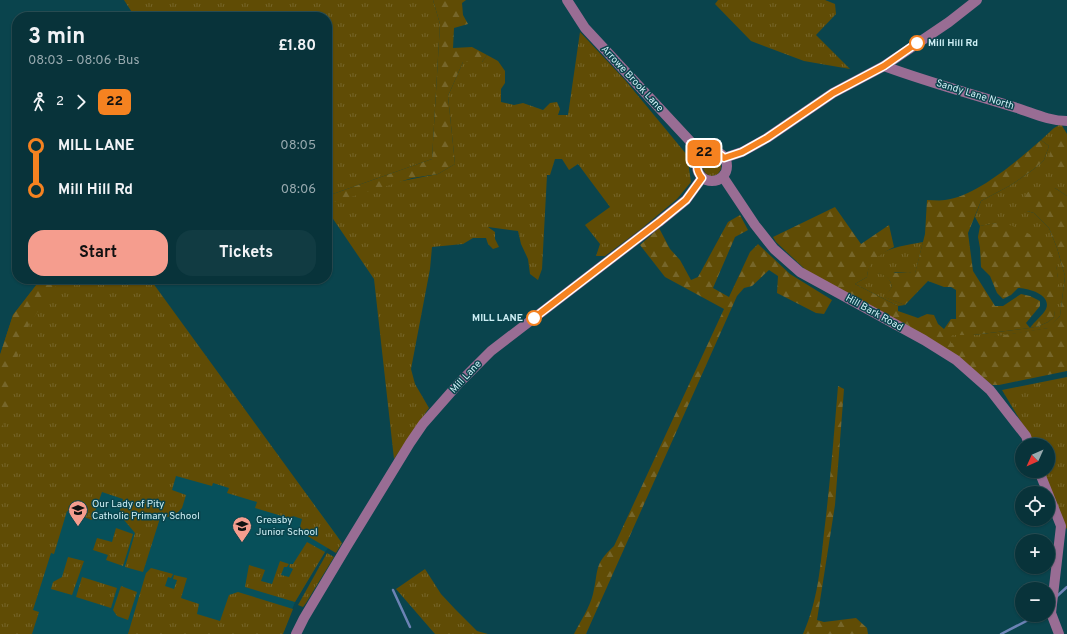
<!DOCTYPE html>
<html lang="en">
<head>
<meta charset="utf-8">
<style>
	body { margin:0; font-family:Overpass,sans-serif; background:#113b42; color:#f1f3f6; height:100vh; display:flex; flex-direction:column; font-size:15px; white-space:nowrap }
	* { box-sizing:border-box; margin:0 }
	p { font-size:13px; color:#98aaaf }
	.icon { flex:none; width:22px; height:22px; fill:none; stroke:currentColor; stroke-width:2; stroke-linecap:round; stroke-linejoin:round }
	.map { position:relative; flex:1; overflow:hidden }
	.panel { position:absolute; left:12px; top:12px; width:320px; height:272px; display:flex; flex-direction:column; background:#08333a; border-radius:16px; box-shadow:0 1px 3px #0004,0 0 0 1px #294e54 }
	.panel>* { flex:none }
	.badge { padding:0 8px; border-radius:6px; font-size:14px; line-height:26px }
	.needle { width:26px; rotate:225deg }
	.tools { position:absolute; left:1015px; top:438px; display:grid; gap:8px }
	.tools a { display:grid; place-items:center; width:40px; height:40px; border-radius:50%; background:#08333a; box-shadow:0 1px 3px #0004,0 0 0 1px #294e54; font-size:20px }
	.map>.badge { position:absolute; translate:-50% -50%; box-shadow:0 0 0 2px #fff }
	.legs { display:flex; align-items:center; gap:6px; height:44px; padding:0 16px; font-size:13px }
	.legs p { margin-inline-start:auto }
	.head { display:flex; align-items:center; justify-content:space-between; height:68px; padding:0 16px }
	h1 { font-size:22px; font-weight:700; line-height:30px }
	.action { display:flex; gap:8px; margin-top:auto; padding:8px 16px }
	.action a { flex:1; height:46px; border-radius:16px; background:#f59d8e; color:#111; font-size:16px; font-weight:700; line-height:46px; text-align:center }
	.action a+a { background:#113b42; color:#f1f3f6 }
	ul { padding:0 16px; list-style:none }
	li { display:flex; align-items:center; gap:14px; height:44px; font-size:15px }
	li i { display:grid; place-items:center; width:6px; height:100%; margin:0 5px; background:currentColor }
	li i::after { content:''; width:10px; height:10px; margin:-5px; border:3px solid; border-radius:50%; background:#08333a }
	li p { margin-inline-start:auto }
	li:first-child i { background:linear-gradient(#0000 50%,currentColor 0) }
	li:last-child i { background:linear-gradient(currentColor 50%,#0000 0) }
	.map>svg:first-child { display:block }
	.built { fill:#07505a }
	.grass { fill:url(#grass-tufts) }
	.forest { fill:url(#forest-firs) }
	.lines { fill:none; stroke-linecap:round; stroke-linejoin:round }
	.stream { stroke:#6c83b5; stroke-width:2.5 }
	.minor { stroke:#996d94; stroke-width:10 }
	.line-1-casing { stroke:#fff; stroke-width:9 }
	.line-1 { stroke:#f58220; stroke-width:6 }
	.stop-1-dot { fill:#fff; stroke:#f58220; stroke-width:2 }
	.labels { text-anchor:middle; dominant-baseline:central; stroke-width:3; stroke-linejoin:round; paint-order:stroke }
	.stop-label { font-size:10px; font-weight:bold; fill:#ceeff5; stroke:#0a444d; text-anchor:start }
	.street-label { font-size:10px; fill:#ceeff5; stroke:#0a444d }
	.poi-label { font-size:10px; fill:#ceeff5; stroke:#0a444d; text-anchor:start }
</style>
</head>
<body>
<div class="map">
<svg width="1067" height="634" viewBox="0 0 1067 634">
	<defs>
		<pattern id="grass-tufts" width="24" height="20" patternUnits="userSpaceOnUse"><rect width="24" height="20" fill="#604c05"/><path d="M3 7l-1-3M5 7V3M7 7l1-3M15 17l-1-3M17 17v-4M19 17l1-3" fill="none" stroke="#76662a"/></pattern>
		<pattern id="forest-firs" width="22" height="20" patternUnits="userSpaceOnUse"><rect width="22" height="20" fill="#604c05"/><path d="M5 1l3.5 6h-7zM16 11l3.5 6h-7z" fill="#76662a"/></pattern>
	</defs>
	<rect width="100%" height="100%" fill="#0a444d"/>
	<path class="built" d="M0,434L308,496L338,537L325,552L295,602L283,634H0Z"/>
	<g class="grass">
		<path d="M124,0H433L440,24L432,159L330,195L438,174L455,164L448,96L463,62H482L487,55L498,61L505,71V83L501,89V102L514,105L523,103L543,110L550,103L557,102L560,109L558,115H568L580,32L625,80L687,155L691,182L677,199L641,229L605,256H596L600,244L585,225L610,207L578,164L569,170L562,159H555L550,175H547L542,269L538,280L530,274L528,259L521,244L518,231L488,227L495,232V239L499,247L493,249L488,244L486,238H473L463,244L432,247L430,269L411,369L415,384L429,408L394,459L374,279L327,210V17H135Z"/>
		<path d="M718,0H825L835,4L836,14L816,35L850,69L804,61L751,41L715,4Z"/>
		<path d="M1061,124L1067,134V196L1055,188L1027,211L1034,213L1049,228L1057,248L1065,276L1060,316L1049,328L951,344V335H973L1030,328L1039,326L1048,322L1054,317L1058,279L1056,266L997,223L980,226L975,217L981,201L1011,185L1034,169L1044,160L1049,146L1041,140L1054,128Z"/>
		<circle cx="712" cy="167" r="9"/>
		<path d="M923,242L915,274L908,272L878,273C887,275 890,278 892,287L885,297L905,305L898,306L855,284L867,277C868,249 902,246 923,242Z"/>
		<path d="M41,279H150L342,543L336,553L299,531L302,519L293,516L292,519L255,508L257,502L227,493L229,488L213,483L212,486L176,476L172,490L186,495L182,508L172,518L161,515L143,572L125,567L135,533L119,514L123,499L102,492L92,520L67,511L54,554L51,553L33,610L39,612L32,634H0V355L13,315Z"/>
		<path d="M1067,377V528L1064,530L1042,471H1048V445H1033L1029,435L1002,390Z"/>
		<path d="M116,528L133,534L123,566L106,560L108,555L93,550L97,538L112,542Z"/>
		<path d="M307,542L325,552L295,602L245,587L249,565L265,570L261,581L272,584L280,561L289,564L287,567H284L281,575L289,577L293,569L289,567L290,564H293Z"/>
		<path d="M327,553L334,557L306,603L303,607L298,605Z"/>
		<path d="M68,557L84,561L72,595L51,589L53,582L62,577Z"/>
		<path d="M151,568L173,574L171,578L168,577L165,586L174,589L177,580L173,579L174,575L187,578L181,598L199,604L197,614L220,621L229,595L238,592L293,609L283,634H128L146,573Z"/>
		<path d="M425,569L441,594L455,609L477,631L488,634H435L396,589Z"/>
		<path d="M82,577L117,588L111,608L76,597Z"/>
		<path d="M121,586L137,592L128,620L117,616L113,610Z"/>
	</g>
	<g class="forest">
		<path d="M433,0H466L462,3L463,15L468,24L454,28L453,48L472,47L487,55L482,62H463L448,96L455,164L438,174L412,178L335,202L330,195L432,159L440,24Z"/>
		<path d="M1067,136V183L1047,165L1053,142Z"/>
		<path d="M1041,140L1049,146L1044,160L1034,169L1011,185L981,201L968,233L973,271L995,306H1003L1021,294L1030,296L1040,301V306L1026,323L1030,328C1034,322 1043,315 1046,309C1052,294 1027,288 1018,288L1011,295L1003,299L997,293L990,276L981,267L980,248L978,237L980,226C986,225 992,223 998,223C1006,223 1014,226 1021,230C1044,240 1056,251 1058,278C1059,290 1056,304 1054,317L1048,322L1039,326L1030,328L973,335H951V343L1048,328L1060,316L1065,276L1057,248L1049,228L1034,213L1027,211L1022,206L1024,198L1028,192L1055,188L1067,196V371L999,385H992L970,367L809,273L776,242L773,237L835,207L861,244L889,225L894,247C881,254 868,261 867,277L855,284L898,306V311L918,318L927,314L934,315L938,324L944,329L951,319H956V290L951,287H944L928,281L905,305L884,297L892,287C890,278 886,275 876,273L890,270L895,273L908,272L915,273L925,234L927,200C933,200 939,201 945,200C976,197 1018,160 1041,140Z"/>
		<path d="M740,215L748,230L735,237L713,288L729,297L750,252L758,244L790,274L832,300L824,314L816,313L777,293L778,276L769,270L752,286L744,288L737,296L586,634H574C580,622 590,607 593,594C599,570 593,565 614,546L724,309L665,277L640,245L659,228L670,249L680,260L691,280L698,277L728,222Z"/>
		<path d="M41,279H61L29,324L11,375L9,407L0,434V355L13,315Z"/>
		<path d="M838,386L844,389L835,505L817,620L824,622L856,618L867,628L868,634H803C818,600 820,569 824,533C830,484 834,435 838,386Z"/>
	</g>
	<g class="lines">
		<g class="stream">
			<path d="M393,590L410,627"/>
			<path d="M1056,597L1067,587"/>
			<path d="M1001,634L1038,615"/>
		</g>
		<g class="minor">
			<path d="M567,0L585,28L702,154"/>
			<path d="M884,66C927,82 972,94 1017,108C1033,113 1049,121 1067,121"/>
			<circle cx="712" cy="166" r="15"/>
			<path d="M724,158L742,152L767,138L833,93L884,66L949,22L977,0"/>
			<path d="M723,177L755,225L774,249L800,272L924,340L956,360L990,390L1026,436L1029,445"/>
			<path d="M1039,471L1061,526L1051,613L1059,634"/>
			<path d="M296,634L304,618L347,546L410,443L423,424L460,382L491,351L659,222L686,200L702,178"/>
		</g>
	</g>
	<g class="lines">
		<g class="line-1-casing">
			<path id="line-1" d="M534,318L659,222L686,200L702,178C695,170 696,163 702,154C711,151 718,151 724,158L742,152L767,138L833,93L884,66L917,43"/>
		</g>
		<use href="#line-1" class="line-1"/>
	</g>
	<defs>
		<g id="school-pin" transform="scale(1)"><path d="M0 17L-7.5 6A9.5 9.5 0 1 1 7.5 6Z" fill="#f59d8e" stroke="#0a444d"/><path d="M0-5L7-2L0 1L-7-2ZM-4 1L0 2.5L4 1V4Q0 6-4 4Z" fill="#111"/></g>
	</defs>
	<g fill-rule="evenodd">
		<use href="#school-pin" x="78" y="510"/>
		<use href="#school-pin" x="242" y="526"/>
	</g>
	<g class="stop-1-dot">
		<circle cx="917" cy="43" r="7"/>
		<circle cx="534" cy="318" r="7"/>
	</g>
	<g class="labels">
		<g class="stop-label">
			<text x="928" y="43">Mill Hill Rd</text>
			<text x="523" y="318" text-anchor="end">MILL LANE</text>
		</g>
		<g class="street-label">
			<text transform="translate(632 79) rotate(47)">Arrowe Brook Lane</text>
			<text transform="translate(975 95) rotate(17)">Sandy Lane North</text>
			<text transform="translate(874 313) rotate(29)">Hill Bark Road</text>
			<text transform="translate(466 377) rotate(-47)">Mill Lane</text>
		</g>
		<g class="poi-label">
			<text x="92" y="504">Our Lady of Pity<tspan x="92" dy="12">Catholic Primary School</tspan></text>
			<text x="256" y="520">Greasby<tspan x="256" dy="12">Junior School</tspan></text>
		</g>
	</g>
</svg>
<div class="tools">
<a><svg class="needle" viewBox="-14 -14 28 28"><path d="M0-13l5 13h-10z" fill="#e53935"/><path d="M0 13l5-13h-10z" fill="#98aaaf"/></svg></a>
<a><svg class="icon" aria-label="locate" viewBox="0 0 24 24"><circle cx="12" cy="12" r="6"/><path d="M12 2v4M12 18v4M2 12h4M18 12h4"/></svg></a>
<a>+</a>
<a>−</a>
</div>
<b class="badge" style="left:704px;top:153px;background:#f58220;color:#111">22</b>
<section class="panel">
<div class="head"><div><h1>3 min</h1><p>08:03 – 08:06 · Bus</p></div><b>£1.80</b></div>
<div class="legs"><svg class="icon" aria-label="walk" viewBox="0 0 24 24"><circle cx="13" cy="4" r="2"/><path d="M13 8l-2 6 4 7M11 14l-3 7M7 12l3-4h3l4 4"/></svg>2<svg class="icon" aria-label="forward" viewBox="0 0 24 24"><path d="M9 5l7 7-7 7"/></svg><b class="badge" style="background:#f58220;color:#111">22</b></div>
<ul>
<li><i style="color:#f58220"></i><b>MILL LANE</b><p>08:05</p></li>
<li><i style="color:#f58220"></i><b>Mill Hill Rd</b><p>08:06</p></li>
</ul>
<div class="action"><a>Start</a><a>Tickets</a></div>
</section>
</div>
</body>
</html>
